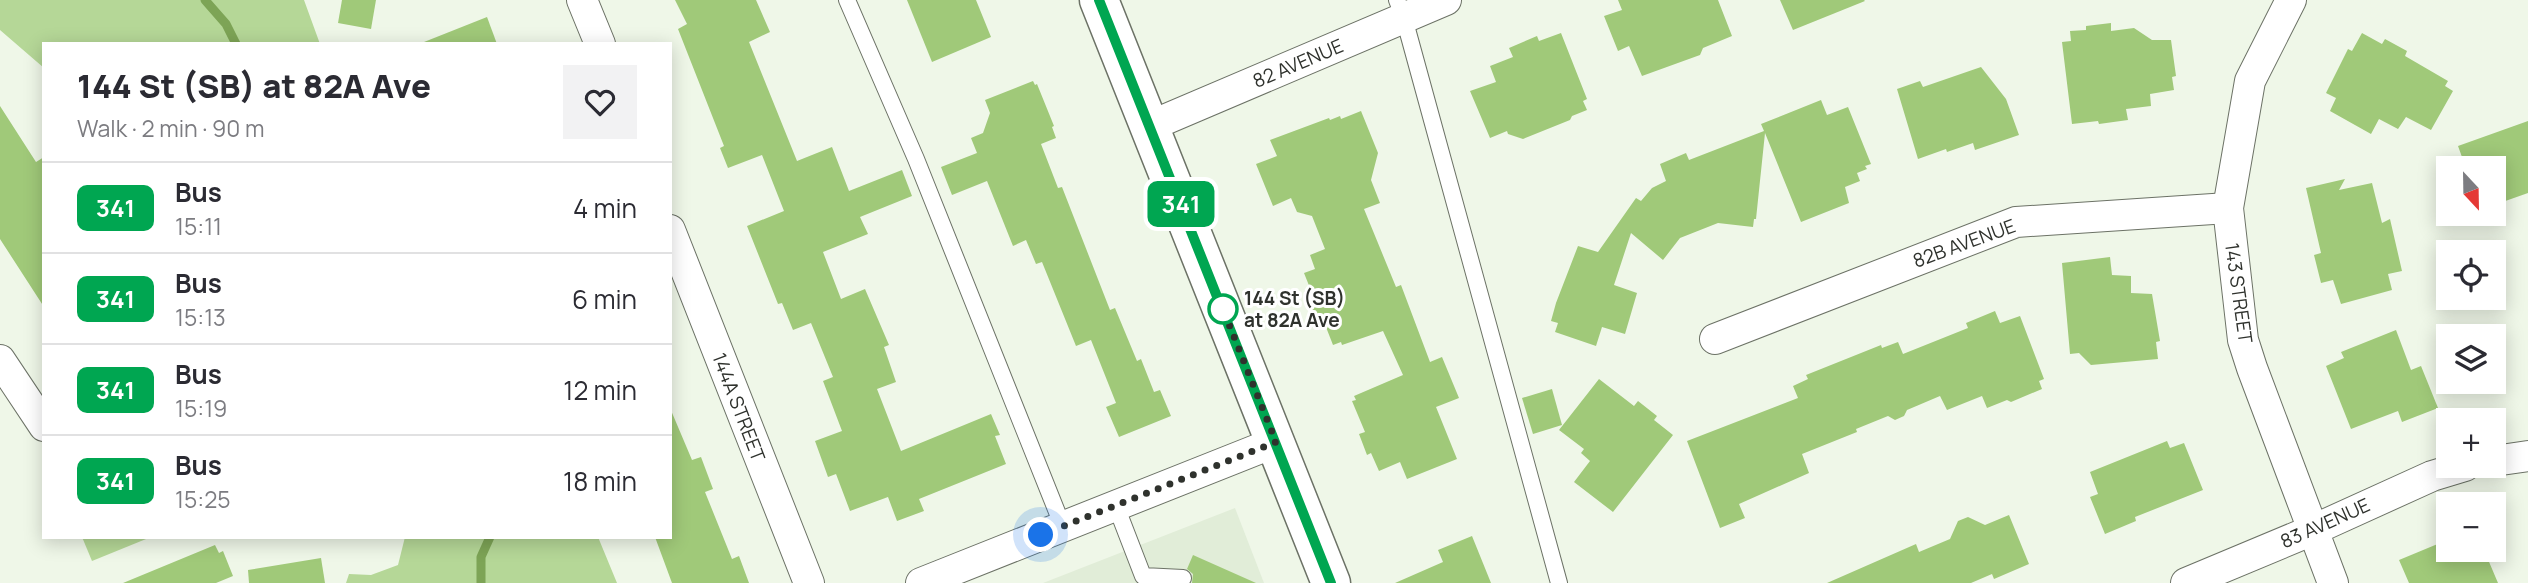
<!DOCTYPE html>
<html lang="en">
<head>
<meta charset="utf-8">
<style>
	body { margin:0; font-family:Manrope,sans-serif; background:#f2f2f3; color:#2b2b33; height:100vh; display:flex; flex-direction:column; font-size:26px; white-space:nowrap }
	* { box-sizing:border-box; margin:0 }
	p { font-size:23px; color:#7c7c81 }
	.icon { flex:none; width:38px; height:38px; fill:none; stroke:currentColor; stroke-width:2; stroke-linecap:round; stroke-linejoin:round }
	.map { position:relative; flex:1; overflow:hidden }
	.sheet { position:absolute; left:42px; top:42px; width:630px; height:497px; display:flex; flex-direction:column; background:#fff; border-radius:0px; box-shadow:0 4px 18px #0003 }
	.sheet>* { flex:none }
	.badge { padding:0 14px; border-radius:10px; font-size:24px; line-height:46px }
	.needle { width:46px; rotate:158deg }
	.buttons { position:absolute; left:2436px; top:156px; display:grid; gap:14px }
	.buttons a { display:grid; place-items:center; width:70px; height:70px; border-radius:0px; background:#fff; box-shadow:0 4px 18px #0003; font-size:35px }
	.you { position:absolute; width:35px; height:35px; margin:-18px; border:5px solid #fff; border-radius:50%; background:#1a73e8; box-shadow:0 0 0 10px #1a73e833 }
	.map>.badge { position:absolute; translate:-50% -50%; box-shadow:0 0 0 4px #fff }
	.round { display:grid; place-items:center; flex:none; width:74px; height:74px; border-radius:0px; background:#f2f2f3 }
	.headline { display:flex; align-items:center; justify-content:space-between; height:119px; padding:0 35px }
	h1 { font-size:33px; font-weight:800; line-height:52px }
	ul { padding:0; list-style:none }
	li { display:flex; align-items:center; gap:21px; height:91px; padding:0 35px; border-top:2px solid #e1e1e2 }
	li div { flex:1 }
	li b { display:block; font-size:26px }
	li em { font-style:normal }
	li .badge { min-width:77px; font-weight:700; text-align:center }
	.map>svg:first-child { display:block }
	.built { fill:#e1edd8 }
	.green { fill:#b5d797 }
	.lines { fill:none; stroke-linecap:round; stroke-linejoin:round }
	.stream { stroke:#7da456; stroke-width:9 }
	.building { fill:#a0c979 }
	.lane-casing { stroke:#6c7266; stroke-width:18 }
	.street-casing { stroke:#6c7266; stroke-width:32 }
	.secondary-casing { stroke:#6c7266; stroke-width:41 }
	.lane { stroke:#fff; stroke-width:16 }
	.street { stroke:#fff; stroke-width:30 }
	.secondary { stroke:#fff; stroke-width:38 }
	.line-casing { stroke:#fff; stroke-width:16 }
	.line { stroke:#00a651; stroke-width:10 }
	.walk { stroke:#2f322d; stroke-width:7; stroke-dasharray:0 12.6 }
	.stop-dot { fill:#fff; stroke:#00a651; stroke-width:3.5 }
	.labels { text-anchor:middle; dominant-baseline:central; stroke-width:6; stroke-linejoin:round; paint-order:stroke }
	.street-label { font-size:19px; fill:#2f322d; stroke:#fff }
	.stop-label { font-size:19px; font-weight:bold; fill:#2f322d; stroke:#fff; text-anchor:start }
</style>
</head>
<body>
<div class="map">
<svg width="2528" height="583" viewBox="0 0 2528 583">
	<rect width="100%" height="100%" fill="#eff7e8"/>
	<path class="built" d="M1235,508L1264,583H1043Z"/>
	<g class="green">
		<path d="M0,0H304L320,44H44V68L0,30Z"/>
		<path d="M82,537H151L92,561Z"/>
		<path d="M405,537H598L617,583H346L349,574L371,575L398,565Z"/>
	</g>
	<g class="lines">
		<g class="stream">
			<path d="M205,0L226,24L236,44"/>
			<path d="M481,583V557L490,537"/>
		</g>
	</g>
	<g class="building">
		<path d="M342,0H376L371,29L338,23Z"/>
		<path d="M675,0H756L770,32L749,42L797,161L832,147L849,191L902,170L912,196L860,217L868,234L823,252L841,299L865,289L889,345L884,347L896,382L877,389L901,451L991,414L1000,435L995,436L1006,464L919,499L924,511L897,521L888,497L850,511L836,474L828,477L815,441L842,431L823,381L833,377L811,323L793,330L782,303L778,304L747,226L784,211L762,155L728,168L720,148L724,146L678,29L687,24Z"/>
		<path d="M907,0H976L991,37L932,62Z"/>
		<path d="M1618,0H1718L1732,36L1703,48L1700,55L1642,76L1629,46L1618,51L1604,16L1622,10Z"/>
		<path d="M1780,0H1864L1865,1L1793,30Z"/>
		<path d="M487,17L497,44H424V42Z"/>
		<path d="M2111,23V31L2134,28L2152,40H2171L2176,76L2172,77L2174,90L2150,94L2151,106L2126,109L2128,120L2099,124L2098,121L2072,124L2062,42L2071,41L2070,31L2086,30V26Z"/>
		<path d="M1561,33L1587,99L1583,101L1587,110L1572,116L1570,120L1523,139L1508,134L1507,131L1490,138L1470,91L1496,82L1490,66L1513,57L1509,48L1537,36L1539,41Z"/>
		<path d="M2362,33L2382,44L2385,39L2407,51L2405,56L2448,81L2445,86L2453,91L2431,130L2406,117L2398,129L2379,119L2371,134L2330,111L2336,98L2326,93L2348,49L2352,51Z"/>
		<path d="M1981,67L2006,99L2019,135L1975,150L1973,143L1947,152L1946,149L1918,159L1897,89L1920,81L1923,87Z"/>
		<path d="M1033,81L1035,85L1037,84L1054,126L1052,127L1056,138L1041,144L1058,188L1062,187L1110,310L1115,308L1137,361L1141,359L1154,392L1160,390L1171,416L1119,437L1106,407L1116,403L1091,340L1076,346L1042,262L1036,264L1026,240L1013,246L987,181L952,195L941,167L977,153L971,138L983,133L990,113L985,100Z"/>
		<path d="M1821,100L1827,115L1848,107L1871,164L1865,166L1867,169L1857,173L1860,181L1845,187L1849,203L1801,222L1765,133L1756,219H1754L1753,227L1718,223L1680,238L1663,260L1631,233L1614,285L1637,293L1625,334L1602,327L1596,346L1555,332L1558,323L1551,321L1556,303L1578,246L1598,252L1636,198L1641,201L1652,188L1666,181L1660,164L1686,153L1689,160L1764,131L1761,124Z"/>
		<path d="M0,106L36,162L44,157V307L0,239Z"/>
		<path d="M1361,111L1378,153L1371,180L1380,203L1364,209L1396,287L1401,285L1430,362L1442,357L1459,398L1436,407L1457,459L1407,479L1400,462L1379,471L1371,453L1367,455L1359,434L1365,432L1352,401L1356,400L1354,396L1403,375L1383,331L1342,345L1341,342L1333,345L1324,322L1317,324L1304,291L1310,288L1304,273L1315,269L1310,255L1325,249L1312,216L1297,212L1291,198L1273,206L1256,164L1277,156L1270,140L1329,118L1330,120L1340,116L1341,119Z"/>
		<path d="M2528,121V193L2494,205V168H2466L2458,146Z"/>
		<path d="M2345,179L2339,190L2372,183L2382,223L2390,219L2402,271L2388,274L2392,290L2341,304L2333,280L2321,283L2314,255L2321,253L2306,188Z"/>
		<path d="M2110,257L2112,275L2131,276V293L2152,294L2160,341L2156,342L2158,359L2091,365L2079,353L2070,354L2062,263Z"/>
		<path d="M1995,311L2000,323L2020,316L2044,379L2039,381L2042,389L2011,402L2007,400L1987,408L1982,396L1947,410L1940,396L1907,410L1904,416L1895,420L1888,416L1856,429L1857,432L1802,454L1809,473L1739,504L1745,518L1720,528L1687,441L1798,398L1793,386L1808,379L1806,375L1881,345L1882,348L1898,342L1903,354L1968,328L1966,323Z"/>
		<path d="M2396,330L2411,370L2421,366L2438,408L2402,422L2398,411L2351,429L2326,366L2344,358L2341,352Z"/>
		<path d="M1599,379L1634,406L1638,401L1657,416L1654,420L1673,435L1613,512L1574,482L1590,461L1581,453L1584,449L1559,430Z"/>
		<path d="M1552,389L1562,425L1533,434L1522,398Z"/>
		<path d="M670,408L692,460L701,457L713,489L705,492L732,559L739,556L749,583H672L655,537H670Z"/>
		<path d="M2167,441L2170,448L2184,443L2203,490L2135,517L2136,521L2105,534L2090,497L2098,494L2090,472Z"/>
		<path d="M2009,515L2029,564L1994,579L1992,574L1971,583H1827L1916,544L1919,552L1950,539L1958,521L1968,517L1985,525Z"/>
		<path d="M1472,536L1491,583H1395L1443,562L1438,550Z"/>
		<path d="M2440,543L2442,550H2484L2498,583H2409L2399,560Z"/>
		<path d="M215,545L219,553L223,551L233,576L216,583H123Z"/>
		<path d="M1193,555L1256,583H1192L1193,574L1187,569Z"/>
		<path d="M321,558L325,583H249L248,570Z"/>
	</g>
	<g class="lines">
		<g class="lane-casing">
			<g id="lane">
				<path d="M847,0L916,159L1063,527"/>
				<path d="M1397,0L1404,18L1559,583"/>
				<path d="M1116,506L1143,576L1183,578"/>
			</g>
		</g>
		<g class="street-casing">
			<g id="street">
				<path d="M582,0L600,44"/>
				<path d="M2291,0L2250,81L2228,208L2243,340L2252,368L2333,583"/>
				<path d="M1150,126L1446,0"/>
				<path d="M670,230L809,583"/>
				<path d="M1715,339L2016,222L2228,208"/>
				<path d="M0,360L44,426"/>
				<path d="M2494,461L2528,456"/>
				<path d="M921,583L1276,442"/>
				<path d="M2186,583L2313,530L2432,476L2465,466"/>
			</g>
		</g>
		<g class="secondary-casing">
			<path id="secondary" d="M1099,0L1331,583"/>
		</g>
		<use href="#lane" class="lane"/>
		<use href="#street" class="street"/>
		<use href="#secondary" class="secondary"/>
	</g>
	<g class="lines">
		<g class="line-casing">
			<path id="line" d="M1099,0L1331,583"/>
		</g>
		<use href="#line" class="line"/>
		<path class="walk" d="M1041,535L1276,442L1221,304L1223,309"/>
	</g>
	<circle class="stop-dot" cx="1223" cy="309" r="14"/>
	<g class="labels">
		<g class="street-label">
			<text transform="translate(1298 63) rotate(-23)">82 AVENUE</text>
			<text transform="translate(1964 243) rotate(-20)">82B AVENUE</text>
			<text transform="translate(2239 293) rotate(82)">143 STREET</text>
			<text transform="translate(739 407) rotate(69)">144A STREET</text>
			<text transform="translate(2325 523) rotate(-24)">83 AVENUE</text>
		</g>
		<g class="stop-label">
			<text x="1244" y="298">144 St (SB)<tspan x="1244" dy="22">at 82A Ave</tspan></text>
		</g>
	</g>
</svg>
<div class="buttons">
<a><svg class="needle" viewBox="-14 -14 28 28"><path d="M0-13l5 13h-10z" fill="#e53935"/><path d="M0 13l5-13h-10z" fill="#7c7c81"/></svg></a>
<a><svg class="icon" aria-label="locate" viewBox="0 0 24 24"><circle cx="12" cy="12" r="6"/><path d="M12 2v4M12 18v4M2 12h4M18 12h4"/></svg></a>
<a><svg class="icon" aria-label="layers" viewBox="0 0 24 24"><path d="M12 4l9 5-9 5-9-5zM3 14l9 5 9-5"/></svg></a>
<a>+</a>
<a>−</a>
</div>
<div class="you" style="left:1041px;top:535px"></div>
<b class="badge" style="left:1181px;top:204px;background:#00a651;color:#fff">341</b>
<section class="sheet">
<div class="headline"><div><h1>144 St (SB) at 82A Ave</h1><p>Walk · 2 min · 90 m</p></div><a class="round"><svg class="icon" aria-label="heart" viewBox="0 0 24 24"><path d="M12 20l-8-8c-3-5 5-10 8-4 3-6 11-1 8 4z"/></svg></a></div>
<ul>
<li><span class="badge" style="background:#00a651;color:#fff">341</span><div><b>Bus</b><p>15:11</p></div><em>4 min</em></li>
<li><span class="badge" style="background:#00a651;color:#fff">341</span><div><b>Bus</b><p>15:13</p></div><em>6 min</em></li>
<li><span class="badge" style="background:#00a651;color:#fff">341</span><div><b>Bus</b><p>15:19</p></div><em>12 min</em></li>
<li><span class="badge" style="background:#00a651;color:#fff">341</span><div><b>Bus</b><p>15:25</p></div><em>18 min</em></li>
</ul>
</section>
</div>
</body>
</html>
